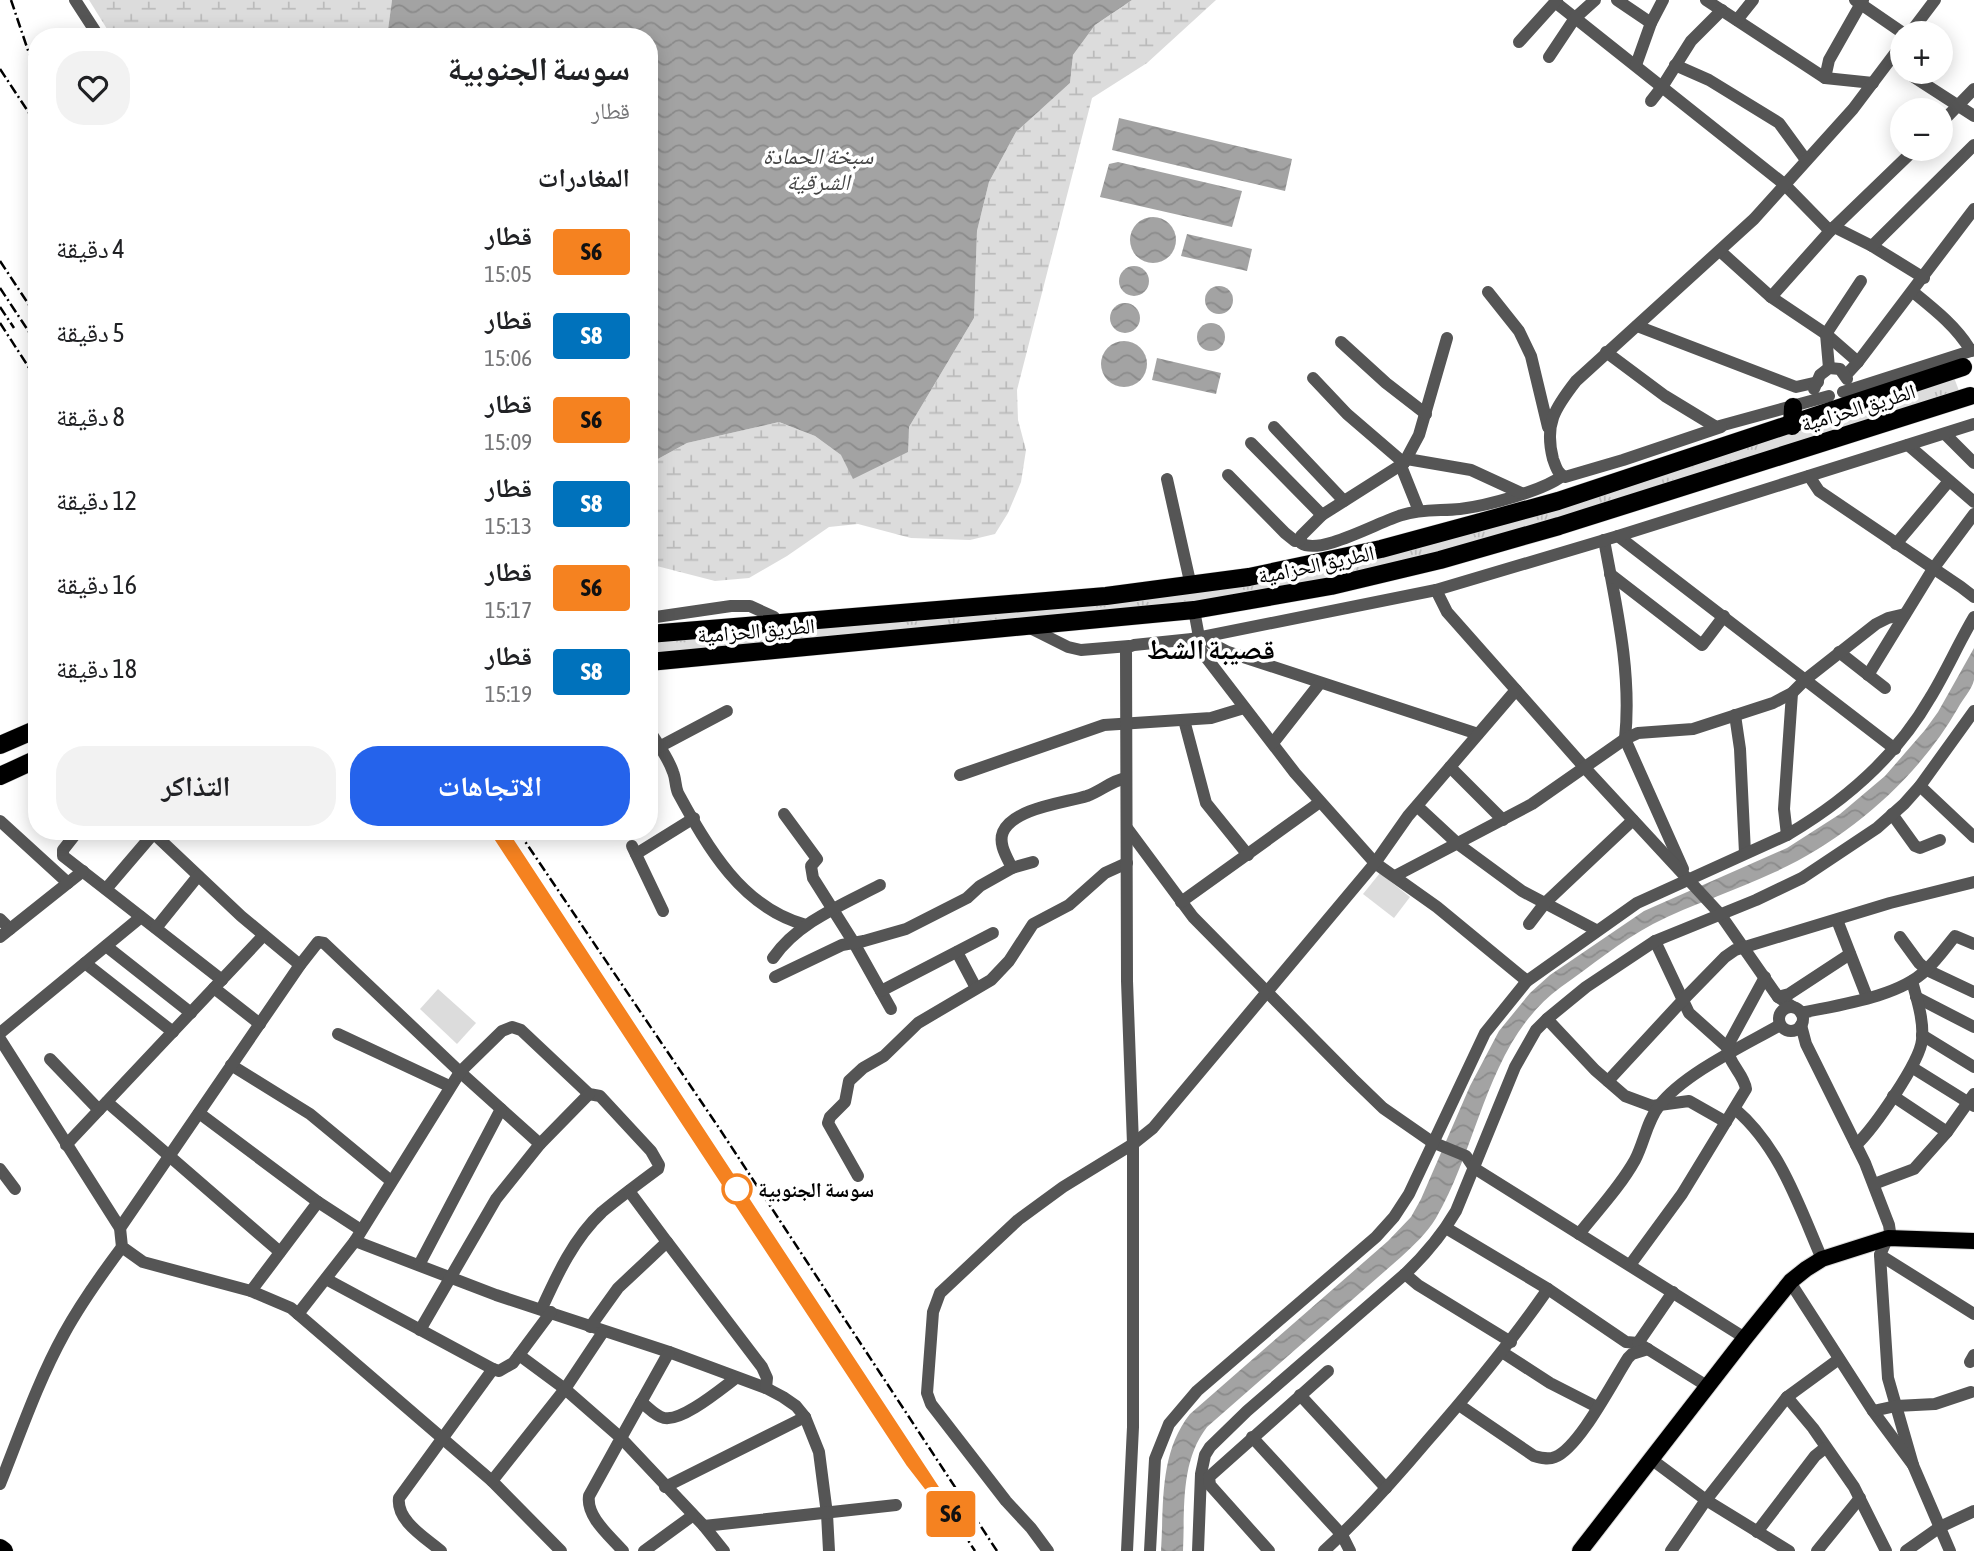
<!DOCTYPE html>
<html lang="ar">
<head>
<meta charset="utf-8">
<style>
	body { margin:0; font-family:"Asap Condensed","Noto Naskh Arabic",sans-serif; background:#f2f2f2; color:#202124; direction:rtl; height:100vh; display:flex; flex-direction:column; font-size:26px; white-space:nowrap }
	* { box-sizing:border-box; margin:0 }
	p { font-size:23px; color:#757577 }
	.icon { flex:none; width:38px; height:38px; fill:none; stroke:currentColor; stroke-width:2; stroke-linecap:round; stroke-linejoin:round }
	.map { position:relative; flex:1; overflow:hidden; direction:ltr }
	.drawer { position:absolute; left:28px; top:28px; width:630px; height:812px; display:flex; flex-direction:column; background:#fff; border-radius:28px; box-shadow:0 4px 18px #0003; direction:rtl }
	.drawer>* { flex:none }
	.badge { padding:0 14px; border-radius:5px; font-size:24px; line-height:46px }
	.tools { position:absolute; left:1890px; top:21px; display:grid; gap:14px }
	.tools a { display:grid; place-items:center; width:63px; height:63px; border-radius:50%; background:#fff; box-shadow:0 4px 18px #0003; font-size:35px }
	.map>.badge { position:absolute; translate:-50% -50%; box-shadow:0 0 0 4px #fff }
	h2 { padding:0 28px; font-size:26px; line-height:63px }
	.round { display:grid; place-items:center; flex:none; width:74px; height:74px; border-radius:28px; background:#f2f2f2 }
	.overview { display:flex; align-items:center; justify-content:space-between; height:119px; padding:0 28px }
	h1 { font-size:33px; font-weight:700; line-height:52px }
	.action { display:flex; gap:14px; margin-top:auto; padding:14px 28px }
	.action a { flex:1; height:80px; border-radius:28px; background:#2563eb; color:#fff; font-size:28px; font-weight:700; line-height:80px; text-align:center }
	.action a+a { background:#f2f2f2; color:#202124 }
	ul { padding:0; list-style:none }
	li { display:flex; align-items:center; gap:21px; height:84px; padding:0 28px }
	li div { flex:1 }
	li b { display:block; font-size:26px }
	li em { font-style:normal }
	li .badge { min-width:77px; font-weight:700; text-align:center }
	.map>svg:first-child { display:block }
	.grass { fill:url(#grass-tufts) }
	.wetland { fill:url(#wetland-marsh) }
	.green { fill:#dcdcdc }
	.water { fill:url(#water-waves) }
	.lines { fill:none; stroke-linecap:round; stroke-linejoin:round }
	.major-casing { stroke:#dbdbdb; stroke-width:18 }
	.highway-casing { stroke:#dbdbdb; stroke-width:19 }
	.minor { stroke:#555; stroke-width:12 }
	.major { stroke:#000; stroke-width:16 }
	.highway { stroke:#000; stroke-width:18 }
	.rail { stroke:#000; stroke-width:2.5; stroke-dasharray:10 3.5 2 3.5; stroke-linecap:butt }
	.line-casing { stroke:#fff; stroke-width:16 }
	.line { stroke:#f58220; stroke-width:10 }
	.stop-dot { fill:#fff; stroke:#f58220; stroke-width:3.5 }
	.labels { text-anchor:middle; dominant-baseline:central; stroke-width:7; stroke-linejoin:round; paint-order:stroke }
	.street-label { font-size:21px; fill:#000; stroke:#fff }
	.stop-label { font-size:21px; font-weight:bold; fill:#000; stroke:#fff; text-anchor:start }
	.water-label { font-size:23px; font-style:italic; fill:#444; stroke:#fff }
	.district-label { font-size:28px; font-weight:bold; fill:#000; stroke:#fff }
</style>
</head>
<body>
<div class="map">
<svg width="1974" height="1551" viewBox="0 0 1974 1551">
	<defs>
		<pattern id="grass-tufts" width="24" height="20" patternUnits="userSpaceOnUse" patternTransform="scale(1.75)"><rect width="24" height="20" fill="#dcdcdc"/><path d="M3 7l-1-3M5 7V3M7 7l1-3M15 17l-1-3M17 17v-4M19 17l1-3" fill="none" stroke="#bbb"/></pattern>
		<pattern id="wetland-marsh" width="20" height="14" patternUnits="userSpaceOnUse" patternTransform="scale(1.75)"><rect width="20" height="14" fill="#dcdcdc"/><path d="M1 5h8M5 5V1M11 12h8M15 12V8" fill="none" stroke="#bbb"/></pattern>
		<pattern id="water-waves" width="16" height="10" patternUnits="userSpaceOnUse" patternTransform="scale(1.75)"><rect width="16" height="10" fill="#a3a3a3"/><path d="M0 5q4-4 8 0t8 0" fill="none" stroke="#8b8b8b"/></pattern>
	</defs>
	<rect width="100%" height="100%" fill="#fff"/>
	<path class="grass" d="M1953,375L1961,396L1431,558L1245,597L649,655V640L1169,594L1500,524L1817,425L1931,385Z"/>
	<g class="wetland">
		<path d="M89,0H392L387,37H112Z"/>
		<path d="M1132,0H1216L1147,63L1092,98L1017,390L1018,420L1026,450L1021,482L1008,513L995,534L970,540L911,538L858,524L829,527L787,556L749,578L715,581L649,564V456L656,460L687,443L779,422L815,436L841,455L909,427L974,318L977,231L989,182L1016,132L1070,83L1073,55L1095,25Z"/>
	</g>
	<g class="green">
		<path d="M1380,873L1410,897L1394,918L1363,894Z"/>
		<path d="M438,989L476,1023L457,1044L420,1009Z"/>
	</g>
	<g class="water">
		<path d="M392,0H1132L1095,25L1073,55L1070,83L1016,132L989,182L977,231L974,318L909,427L908,452L853,479L841,455L815,436L779,422L687,443L656,460L649,456V37H387Z"/>
		<path d="M1119,118L1292,159L1285,191L1112,150Z"/>
		<path d="M1118,162L1242,191L1232,227L1100,197L1109,164Z"/>
		<circle cx="1153" cy="240" r="23"/>
		<path d="M1187,234L1252,249L1247,271L1181,256Z"/>
		<circle cx="1134" cy="281" r="15"/>
		<circle cx="1219" cy="300" r="14"/>
		<circle cx="1125" cy="318" r="15"/>
		<circle cx="1211" cy="337" r="14"/>
		<circle cx="1124" cy="364" r="23"/>
		<path d="M1157,358L1221,373L1216,394L1152,380Z"/>
		<path d="M1974,648C1974,657 1974,671 1974,680C1972,689 1963,699 1958,708C1918,778 1849,838 1775,872C1735,891 1692,904 1653,924C1621,941 1591,966 1561,987C1487,1041 1480,1143 1436,1218C1427,1233 1414,1245 1401,1257L1207,1427C1180,1462 1185,1508 1183,1551H1161C1164,1504 1159,1453 1190,1414L1388,1241L1411,1217L1421,1199L1470,1086L1499,1031L1530,993L1550,975L1644,911L1787,848L1840,814L1885,776L1925,730L1938,712Z"/>
	</g>
	<g class="lines">
		<g class="major-casing">
			<path id="major" d="M1580,1551L1745,1338L1791,1281L1806,1269L1822,1259L1888,1238L1974,1241"/>
		</g>
		<g class="highway-casing">
			<g id="highway">
				<path d="M1792,426L1793,407"/>
				<path d="M649,634L1106,596L1249,577L1381,549L1558,501L1963,367"/>
				<path d="M649,662L1194,610L1331,586L1440,560L1559,526L1970,396"/>
				<path d="M0,745L37,729"/>
				<path d="M0,776L37,759"/>
				<path d="M0,1548L4,1551"/>
			</g>
		</g>
		<g class="minor">
			<path d="M75,0L99,37"/>
			<path d="M1617,0L1651,23"/>
			<path d="M1706,0L1825,78L1873,83"/>
			<path d="M1855,0L1903,33"/>
			<path d="M1555,2L1784,184L1830,231"/>
			<path d="M1737,20L1753,0"/>
			<path d="M1910,33L1935,0"/>
			<path d="M1519,42L1557,0"/>
			<path d="M1549,57L1575,18L1595,0"/>
			<path d="M1636,65L1651,23L1663,0"/>
			<path d="M1675,65L1709,80L1779,123L1806,160"/>
			<path d="M1906,72L1974,116"/>
			<path d="M1825,78L1829,60L1863,0"/>
			<path d="M1651,101L1662,87L1691,41L1722,10"/>
			<path d="M1941,123L1974,89"/>
			<path d="M1834,227L1872,246L1924,278"/>
			<path d="M1872,246L1974,145"/>
			<path d="M1720,251L1771,297L1826,334L1858,362"/>
			<path d="M1488,292L1519,331L1531,356L1548,427"/>
			<path d="M1913,292C1934,309 1957,327 1971,351"/>
			<path d="M1771,297L1830,231L1915,149"/>
			<path d="M1637,326L1796,387L1818,382"/>
			<path d="M1447,338L1419,435L1404,463L1322,515L1301,536V543C1320,556 1380,521 1402,515C1421,509 1441,511 1460,509C1485,506 1543,491 1562,476"/>
			<path d="M1341,342L1386,383L1426,414"/>
			<path d="M1606,352L1665,396L1716,427L1829,396"/>
			<path d="M1829,368L1826,334L1861,281"/>
			<path d="M1846,375L1858,362L1974,209"/>
			<path d="M1313,378L1347,414L1404,463"/>
			<path d="M1814,389L1820,375L1829,368L1840,369L1847,379"/>
			<path d="M1843,392L1974,350"/>
			<path d="M1274,427L1344,501"/>
			<path d="M1721,427L1623,460L1565,477C1557,473 1556,467 1553,459C1544,424 1555,408 1576,381L1754,219L1853,109L1902,44"/>
			<path d="M1945,434L1974,463"/>
			<path d="M1251,443L1322,515"/>
			<path d="M1908,445L1974,502"/>
			<path d="M1407,459L1471,470L1521,493"/>
			<path d="M1401,466L1419,511"/>
			<path d="M1228,475L1285,533L1295,541L1300,540"/>
			<path d="M1809,476L1819,491L1961,587L1974,597"/>
			<path d="M1167,479L1191,586"/>
			<path d="M1618,536L1895,749"/>
			<path d="M1604,540C1616,605 1632,673 1625,739L1683,869"/>
			<path d="M1896,544L1949,481"/>
			<path d="M1610,574L1702,645L1724,616"/>
			<path d="M1436,590L1447,612L1585,768L1720,914L1778,997L1793,1007"/>
			<path d="M1194,610L1199,637L1228,652L1478,734"/>
			<path d="M649,618L731,606H750L774,617L776,623"/>
			<path d="M1028,627L1068,647L1081,650L1129,646"/>
			<path d="M1192,639L1295,773L1375,863L1437,907L1527,981"/>
			<path d="M1839,652L1885,688"/>
			<path d="M1868,675L1933,569L1974,514"/>
			<path d="M1735,715L1740,749L1745,853"/>
			<path d="M1184,720L1206,803L1248,855"/>
			<path d="M649,730C657,743 668,757 673,772C676,779 675,786 678,793C708,848 742,908 806,925"/>
			<path d="M1273,743L1320,683"/>
			<path d="M659,747L727,711"/>
			<path d="M1450,767L1503,820"/>
			<path d="M960,775L1104,725L1211,718L1244,708"/>
			<path d="M1920,786L1974,837"/>
			<path d="M1417,806L1458,844L1522,891L1596,930"/>
			<path d="M784,814L817,859L811,866L813,878L854,943L891,1009"/>
			<path d="M1892,814L1915,846L1920,848L1940,840"/>
			<path d="M0,821L68,883"/>
			<path d="M1127,828L1193,917L1352,1078L1383,1108L1432,1142L1466,1156L1474,1168L1745,1338"/>
			<path d="M78,831L63,850V856L222,980"/>
			<path d="M151,831L241,916L300,965"/>
			<path d="M1787,835L1784,809L1792,693"/>
			<path d="M632,846L663,911"/>
			<path d="M636,854L694,818"/>
			<path d="M1012,868C1007,857 998,844 1003,832C1014,808 1064,803 1087,796C1101,791 1111,781 1126,778"/>
			<path d="M1395,876L1532,804L1625,739L1638,733L1693,729L1773,703L1792,693L1806,679L1876,624L1888,618L1905,614"/>
			<path d="M106,889L153,834"/>
			<path d="M1181,902L1320,802"/>
			<path d="M0,919L10,929"/>
			<path d="M1837,920L1867,997"/>
			<path d="M1529,924L1545,903L1633,820"/>
			<path d="M156,928L198,876"/>
			<path d="M0,937L83,871"/>
			<path d="M1900,937L1919,963L1927,970L1974,992"/>
			<path d="M1655,941L1689,1013L1727,1047"/>
			<path d="M106,946L191,1013"/>
			<path d="M957,952L976,988"/>
			<path d="M773,958C798,922 842,905 880,885"/>
			<path d="M85,963L173,1032"/>
			<path d="M775,977L842,945L864,941L906,929L967,898L980,886L1012,868L1033,862"/>
			<path d="M214,988L260,1024"/>
			<path d="M881,991L993,933"/>
			<path d="M1778,997L1789,994L1850,954"/>
			<path d="M1916,997L1974,1027"/>
			<circle cx="1791" cy="1019" r="12"/>
			<path d="M1801,1013C1838,1005 1899,997 1926,970C1937,960 1946,947 1955,936L1974,944"/>
			<path d="M1547,1019L1595,1070L1625,1096L1652,1106L1689,1101L1726,1122"/>
			<path d="M1801,1025L1806,1044L1865,1163L1889,1225L1890,1232L1880,1255L1888,1378L1913,1465"/>
			<path d="M0,1033L141,917"/>
			<path d="M338,1034L449,1086"/>
			<path d="M1922,1035L1974,1067"/>
			<path d="M0,1039L120,1228L122,1247L143,1262L251,1291L291,1308L492,1481L561,1551"/>
			<path d="M50,1059L99,1110"/>
			<path d="M231,1065L310,1114L391,1181"/>
			<path d="M1913,1068L1974,1106"/>
			<path d="M1608,1081L1682,1001L1725,957L1735,950L1890,903L1974,882"/>
			<path d="M1893,1096L1947,1132"/>
			<path d="M107,1102L280,1252"/>
			<path d="M1735,1109C1780,1147 1799,1206 1822,1259"/>
			<path d="M199,1113L318,1202L361,1230"/>
			<path d="M66,1145L263,936"/>
			<path d="M1856,1145C1874,1128 1920,1062 1922,1040C1924,1020 1917,1000 1912,981"/>
			<path d="M0,1169L15,1189"/>
			<path d="M858,1176L828,1123L830,1117L845,1102L849,1081L863,1068L884,1056L918,1023L991,980L1009,961L1033,924L1069,905L1105,873L1127,863"/>
			<path d="M1874,1184L1914,1169L1947,1132L1974,1094"/>
			<path d="M120,1228L300,965L318,942L324,943L460,1072L540,1144"/>
			<path d="M1446,1228L1548,1289L1626,1342L1638,1343L1707,1386"/>
			<path d="M1579,1234C1598,1210 1620,1187 1635,1160C1644,1143 1647,1121 1659,1106C1683,1074 1745,1045 1780,1025"/>
			<path d="M355,1241L496,1295L669,1352L766,1388L783,1397L796,1406L805,1417L819,1452L827,1514L829,1551"/>
			<path d="M667,1242L762,1367L767,1378L766,1388"/>
			<path d="M1880,1255L1974,1314"/>
			<path d="M419,1265L501,1109"/>
			<path d="M1630,1265L1682,1194L1746,1089C1744,1074 1728,1063 1727,1047L1765,977"/>
			<path d="M1405,1274L1418,1285L1511,1342"/>
			<path d="M326,1279L493,1369"/>
			<path d="M1790,1282L1873,1411L1913,1465L1950,1551"/>
			<path d="M251,1291L318,1202"/>
			<path d="M298,1314L355,1241L460,1072L502,1031L512,1027L521,1030L589,1094L600,1096L651,1151L659,1165L658,1169C639,1183 620,1197 602,1212C574,1238 557,1275 542,1308"/>
			<path d="M590,1327L618,1288L667,1242L629,1191"/>
			<path d="M420,1330L496,1199L540,1144L589,1094"/>
			<path d="M1638,1343L1673,1292"/>
			<path d="M669,1352L621,1438L704,1526L724,1551"/>
			<path d="M1502,1352L1550,1383L1597,1407"/>
			<path d="M519,1355L565,1389L621,1438L589,1496C586,1517 610,1536 623,1551"/>
			<path d="M1970,1362L1974,1355"/>
			<path d="M1300,1395L1386,1488"/>
			<path d="M1787,1397L1813,1428L1854,1487L1886,1551"/>
			<path d="M641,1402C648,1407 655,1416 664,1418C682,1422 721,1389 736,1378"/>
			<path d="M1459,1405L1534,1456C1541,1458 1548,1460 1555,1457C1579,1448 1613,1381 1628,1358L1632,1354L1648,1349"/>
			<path d="M1873,1411L1896,1406L1935,1404L1971,1392"/>
			<path d="M1252,1437L1342,1535L1350,1551"/>
			<path d="M1651,1459L1706,1500L1789,1551"/>
			<path d="M492,1481L565,1389L603,1332"/>
			<path d="M0,1484C20,1434 38,1381 64,1334C81,1303 101,1275 122,1247"/>
			<path d="M665,1487L805,1417"/>
			<path d="M704,1526L896,1505"/>
			<path d="M1757,1532L1815,1456L1825,1448"/>
			<path d="M441,1551C426,1538 396,1521 399,1498L493,1369L499,1371L513,1363L551,1312"/>
			<path d="M644,1551L692,1516"/>
			<path d="M1048,1551L1031,1528L1006,1501L931,1404L927,1393L933,1312L940,1293L1018,1220L1063,1187L1133,1144L1153,1128L1375,863L1408,816L1516,690"/>
			<path d="M1127,1551L1133,1427V1144L1127,981L1126,648L1134,645L1192,639L1436,590L1618,536L1974,424"/>
			<path d="M1150,1551L1155,1459L1169,1424L1197,1391L1376,1237L1394,1217L1409,1194L1485,1033L1527,981L1637,903L1787,835C1845,801 1896,757 1930,698C1946,672 1958,644 1974,617"/>
			<path d="M1198,1551L1201,1474L1205,1455L1210,1447L1247,1411L1405,1274C1425,1255 1442,1235 1456,1211L1515,1067L1536,1030L1547,1019L1586,987L1655,941L1756,900L1802,878L1877,828L1904,804L1920,786L1974,711"/>
			<path d="M1269,1551L1210,1485L1209,1477L1328,1371"/>
			<path d="M1324,1551C1361,1517 1395,1479 1427,1441C1470,1392 1511,1342 1548,1289"/>
			<path d="M1671,1551L1706,1500L1787,1397L1839,1359"/>
			<path d="M1817,1551L1860,1498"/>
			<path d="M1906,1551L1940,1527L1974,1511"/>
		</g>
		<use href="#major" class="major"/>
		<use href="#highway" class="highway"/>
		<g class="rail">
			<path d="M11,0L37,77"/>
			<path d="M0,69L37,125"/>
			<path d="M0,261L37,317"/>
			<path d="M0,288L37,344"/>
			<path d="M0,307L14,328"/>
			<path d="M0,323L37,380"/>
			<path d="M502,831L975,1551"/>
			<path d="M518,831L719,1128L997,1551"/>
		</g>
	</g>
	<g class="lines">
		<g class="line-casing">
			<path id="line" d="M495,831L911,1463L952,1516L502,831"/>
		</g>
		<use href="#line" class="line"/>
	</g>
	<circle class="stop-dot" cx="737" cy="1189" r="14"/>
	<g class="labels">
		<g class="street-label">
			<text transform="translate(1858 407) rotate(-17)">الطريق الحزامية</text>
			<text transform="translate(1316 564) rotate(-12)">الطريق الحزامية</text>
			<text transform="translate(756 630) rotate(-5)">الطريق الحزامية</text>
		</g>
		<g class="stop-label">
			<text x="758" y="1189">سوسة الجنوبية</text>
		</g>
		<g class="water-label">
			<text x="818" y="156">سبخة الحمادة<tspan x="818" dy="26">الشرقية</tspan></text>
		</g>
		<g class="district-label">
			<text x="1211" y="649">قصيبة الشط</text>
		</g>
	</g>
</svg>
<div class="tools">
<a>+</a>
<a>−</a>
</div>
<b class="badge" style="left:951px;top:1514px;background:#f58220;color:#111">S6</b>
<section class="drawer">
<div class="overview"><div><h1>سوسة الجنوبية</h1><p>قطار</p></div><a class="round"><svg class="icon" aria-label="heart" viewBox="0 0 24 24"><path d="M12 20l-8-8c-3-5 5-10 8-4 3-6 11-1 8 4z"/></svg></a></div>
<h2>المغادرات</h2>
<ul>
<li><span class="badge" style="background:#f58220;color:#111">S6</span><div><b>قطار</b><p>15:05</p></div><em>4 دقيقة</em></li>
<li><span class="badge" style="background:#0072bc;color:#fff">S8</span><div><b>قطار</b><p>15:06</p></div><em>5 دقيقة</em></li>
<li><span class="badge" style="background:#f58220;color:#111">S6</span><div><b>قطار</b><p>15:09</p></div><em>8 دقيقة</em></li>
<li><span class="badge" style="background:#0072bc;color:#fff">S8</span><div><b>قطار</b><p>15:13</p></div><em>12 دقيقة</em></li>
<li><span class="badge" style="background:#f58220;color:#111">S6</span><div><b>قطار</b><p>15:17</p></div><em>16 دقيقة</em></li>
<li><span class="badge" style="background:#0072bc;color:#fff">S8</span><div><b>قطار</b><p>15:19</p></div><em>18 دقيقة</em></li>
</ul>
<div class="action"><a>الاتجاهات</a><a>التذاكر</a></div>
</section>
</div>
</body>
</html>
